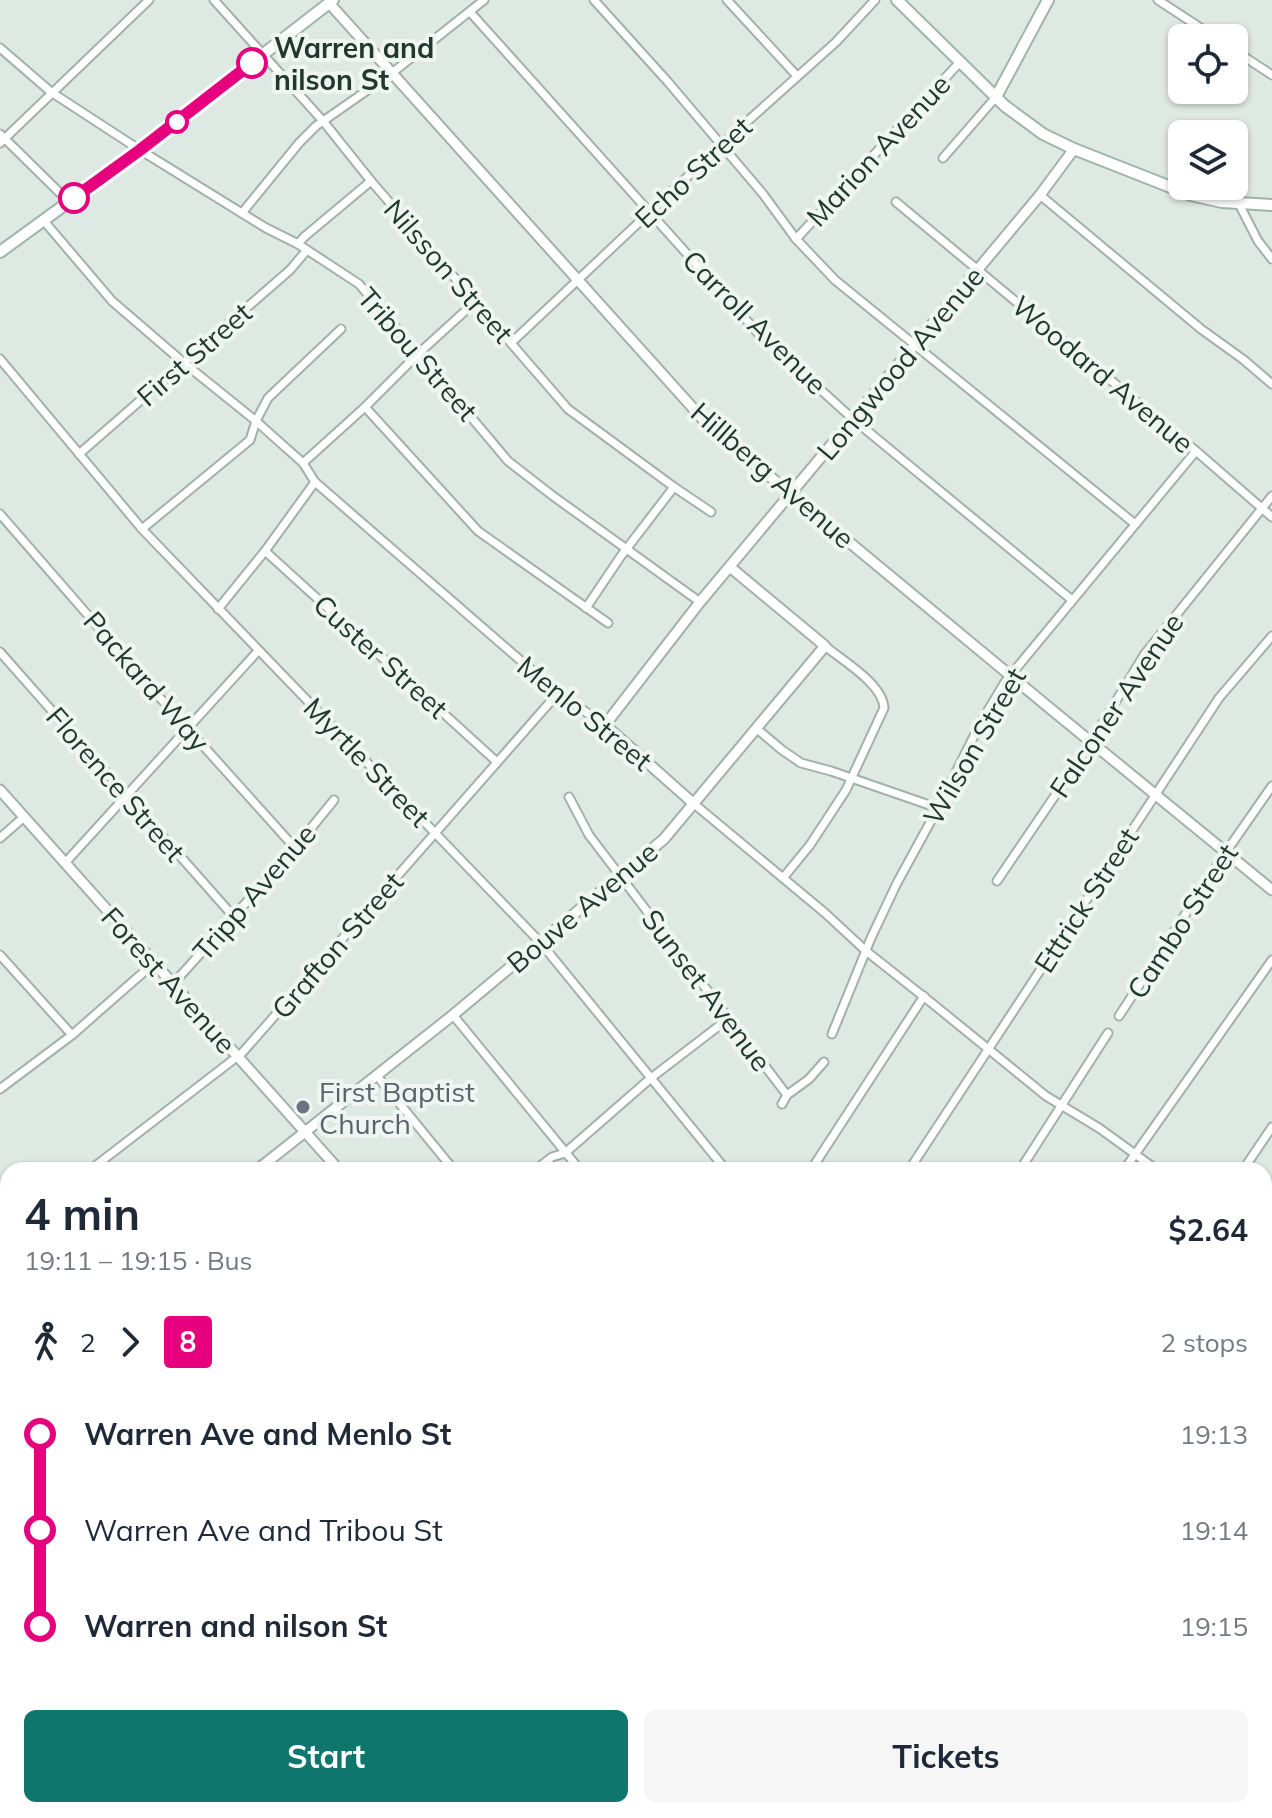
<!DOCTYPE html>
<html lang="en">
<head>
<meta charset="utf-8">
<style>
	body { margin:0; font-family:Mulish,sans-serif; background:#f6f6f7; color:#1f2937; height:100vh; display:flex; flex-direction:column; font-size:30px; white-space:nowrap }
	* { box-sizing:border-box; margin:0 }
	p { font-size:26px; color:#747a83 }
	.icon { flex:none; width:44px; height:44px; fill:none; stroke:currentColor; stroke-width:2; stroke-linecap:round; stroke-linejoin:round }
	.map { position:relative; flex:1; overflow:hidden }
	.drawer { position:absolute; left:0px; top:1162px; width:1272px; height:656px; display:flex; flex-direction:column; background:#fff; border-radius:24px 24px 0 0; box-shadow:0 2px 6px #0004 }
	.drawer>* { flex:none }
	.badge { padding:0 16px; border-radius:6px; font-size:28px; line-height:52px }
	.fabs { position:absolute; left:1168px; top:24px; display:grid; gap:16px }
	.fabs a { display:grid; place-items:center; width:80px; height:80px; border-radius:12px; background:#fff; box-shadow:0 2px 6px #0004; font-size:40px }
	.map>.badge { position:absolute; translate:-50% -50%; box-shadow:0 0 0 4px #fff }
	.legs { display:flex; align-items:center; gap:12px; height:88px; padding:0 24px; font-size:26px }
	.legs p { margin-inline-start:auto }
	.head { display:flex; align-items:center; justify-content:space-between; height:136px; padding:0 24px }
	h1 { font-size:44px; font-weight:700; line-height:60px }
	.button { display:flex; gap:16px; margin-top:auto; padding:16px 24px }
	.button a { flex:1; height:92px; border-radius:12px; background:#0f766e; color:#fff; font-size:32px; font-weight:700; line-height:92px; text-align:center }
	.button a+a { background:#f6f6f7; color:#1f2937 }
	ul { padding:0 24px; list-style:none }
	li { display:flex; align-items:center; gap:28px; height:96px; font-size:30px }
	li i { display:grid; place-items:center; width:12px; height:100%; margin:0 10px; background:currentColor }
	li i::after { content:''; width:20px; height:20px; margin:-10px; border:6px solid; border-radius:50%; background:#fff }
	li p { margin-inline-start:auto }
	li:first-child i { background:linear-gradient(#0000 50%,currentColor 0) }
	li:last-child i { background:linear-gradient(currentColor 50%,#0000 0) }
	.map>svg:first-child { display:block }
	.built { fill:#cdd9d3 }
	.park { fill:url(#park-dots) }
	.pitch { fill:#b9dac0 }
	.lines { fill:none; stroke-linecap:round; stroke-linejoin:round }
	.stream { stroke:#8ac6cc; stroke-width:2 }
	.minor-casing { stroke:#a2b0ab; stroke-width:11 }
	.tertiary-casing { stroke:#a2b0ab; stroke-width:13 }
	.secondary-casing { stroke:#9fb4ab; stroke-width:14 }
	.minor { stroke:#fff; stroke-width:7 }
	.tertiary { stroke:#fff; stroke-width:9 }
	.secondary { stroke:#fff; stroke-width:10 }
	.line-1-casing { stroke:#fff; stroke-width:18 }
	.line-1 { stroke:#e6007e; stroke-width:12 }
	.stop-1-dot { fill:#fff; stroke:#e6007e; stroke-width:4 }
	.worship-dot { fill:#6b7280; stroke:#eff6f2; stroke-width:3 }
	.labels { text-anchor:middle; dominant-baseline:central; stroke-width:8; stroke-linejoin:round; paint-order:stroke }
	.stop-label { font-size:28px; font-weight:bold; fill:#213831; stroke:#eff6f2; text-anchor:start }
	.street-label { font-size:28px; fill:#213831; stroke:#eff6f2 }
	.worship-label { font-size:28px; fill:#5b616d; stroke:#eff6f2; text-anchor:start }
</style>
</head>
<body>
<div class="map">
<svg width="1272" height="1818" viewBox="0 0 1272 1818">
	<defs>
		<pattern id="park-dots" width="8" height="8" patternUnits="userSpaceOnUse" patternTransform="scale(2)"><rect width="8" height="8" fill="#b9dac0"/><path d="M2 2h.1M6 6h.1" fill="none" stroke="#9fbca5" stroke-width="1.8" stroke-linecap="round"/></pattern>
	</defs>
	<rect width="100%" height="100%" fill="#dfe9e4"/>
	<path class="built" d="M1264,1796H1272V1818H821V1810H1264Z"/>
	<path class="park" d="M267,1810H803V1818H273Z"/>
	<path class="pitch" d="M957,1810H1097L1083,1818H965L956,1815Z"/>
	<g class="lines">
		<g class="stream">
			<path d="M1264,1796L1272,1795"/>
			<path d="M1183,1812L1193,1813L1208,1810"/>
		</g>
		<g class="minor-casing">
			<g id="minor">
				<path d="M214,0L323,121L371,181L568,409L674,487L711,512"/>
				<path d="M594,0L668,82L763,194L796,239L835,280L1135,524"/>
				<path d="M727,0L797,76"/>
				<path d="M1158,0L1216,38"/>
				<path d="M470,12L758,333L853,419L1072,600"/>
				<path d="M0,48L51,92L140,150L266,228L298,244L359,284L508,461L553,496L700,602"/>
				<path d="M1234,50L1272,75"/>
				<path d="M0,134L60,193L74,198"/>
				<path d="M0,143L149,0"/>
				<path d="M943,158L996,97"/>
				<path d="M1040,195L1201,329L1244,360L1272,384"/>
				<path d="M896,202L1196,451L1272,517"/>
				<path d="M1239,204L1258,241L1272,259"/>
				<path d="M242,213L299,143L316,126L392,73L484,0"/>
				<path d="M44,221L112,301L184,363L256,421L303,463L315,482L558,693L605,725"/>
				<path d="M796,239L960,62"/>
				<path d="M298,244L304,237L371,181"/>
				<path d="M511,343L721,145L836,42L875,0"/>
				<path d="M0,359L142,529L540,942L726,1170"/>
				<path d="M365,407L478,531L608,623"/>
				<path d="M79,454L290,270L307,250"/>
				<path d="M303,463L365,407L419,353L475,302"/>
				<path d="M0,514L153,690L295,848"/>
				<path d="M142,529L250,440L256,421L268,398L341,329"/>
				<path d="M265,551L497,762"/>
				<path d="M586,608L621,556L674,487"/>
				<path d="M218,609L265,551L315,482"/>
				<path d="M0,652L233,916"/>
				<path d="M756,728L782,750L801,763L831,771L938,808"/>
				<path d="M569,797L589,835L787,1095L782,1104"/>
				<path d="M693,803L825,913L866,951L933,1004L1046,1096L1099,1128L1157,1170"/>
				<path d="M0,838L24,817"/>
				<path d="M65,863L258,651"/>
				<path d="M783,878L810,845L846,790L884,708C883,684 843,661 825,646"/>
				<path d="M997,881L1088,747L1144,655L1272,496"/>
				<path d="M0,955L72,1035"/>
				<path d="M173,984L295,848L334,800"/>
				<path d="M453,1015L580,1170"/>
				<path d="M1119,1016L1226,852L1272,786"/>
				<path d="M832,1034L871,938L897,883L938,808L981,722L1005,682L1196,451"/>
				<path d="M377,1076L453,1169"/>
				<path d="M0,1089L72,1035L154,963"/>
				<path d="M787,1095L809,1079L824,1062"/>
				<path d="M90,1170L242,1053L558,693"/>
				<path d="M535,1170L552,1157L565,1153L651,1078L728,1019"/>
				<path d="M811,1170L924,996"/>
				<path d="M909,1170L1219,698L1272,636"/>
				<path d="M1020,1170L1108,1033"/>
				<path d="M1124,1170L1272,960"/>
				<path d="M1243,1170L1272,1127"/>
				<path d="M0,1231L8,1240"/>
				<path d="M1264,1318L1272,1309"/>
				<path d="M0,1516L8,1538"/>
				<path d="M1264,1575L1272,1584"/>
				<path d="M1264,1735H1272"/>
				<path d="M0,1736L8,1730"/>
				<path d="M30,1818L40,1810"/>
				<path d="M163,1818L174,1810"/>
			</g>
		</g>
		<g class="tertiary-casing">
			<g id="tertiary">
				<path d="M329,3L709,426L1052,710L1272,890"/>
				<path d="M0,790L339,1170"/>
				<path d="M693,803L605,725L700,602L1040,195L1074,149"/>
				<path d="M257,1170L453,1015L664,839L825,646L730,567"/>
				<path d="M0,1354L8,1349"/>
				<path d="M1264,1434L1272,1430"/>
				<path d="M0,1630L8,1625"/>
				<path d="M815,1818V1810"/>
			</g>
		</g>
		<g class="secondary-casing">
			<g id="secondary">
				<path d="M897,0L1005,106L1043,134L1074,149L1191,195L1222,202L1272,205"/>
				<path d="M996,97L1048,0"/>
				<path d="M0,252L140,150L333,0"/>
			</g>
		</g>
		<use href="#minor" class="minor"/>
		<use href="#tertiary" class="tertiary"/>
		<use href="#secondary" class="secondary"/>
	</g>
	<g class="lines">
		<g class="line-1-casing">
			<path id="line-1" d="M74,198L140,150L252,63"/>
		</g>
		<use href="#line-1" class="line-1"/>
	</g>
	<g class="stop-1-dot">
		<circle cx="252" cy="63" r="14"/>
		<circle cx="177" cy="122" r="10"/>
		<circle cx="74" cy="198" r="14"/>
	</g>
	<circle class="worship-dot" cx="303" cy="1107" r="8"/>
	<g class="labels">
		<g class="stop-label">
			<text x="274" y="47">Warren and<tspan x="274" dy="32">nilson St</tspan></text>
		</g>
		<g class="street-label">
			<text transform="translate(878 150) rotate(-47)">Marion Avenue</text>
			<text transform="translate(693 172) rotate(-43)">Echo Street</text>
			<text transform="translate(449 271) rotate(49)">Nilsson Street</text>
			<text transform="translate(755 322) rotate(45)">Carroll Avenue</text>
			<text transform="translate(194 354) rotate(-41)">First Street</text>
			<text transform="translate(418 354) rotate(49)">Tribou Street</text>
			<text transform="translate(900 363) rotate(-50)">Longwood Avenue</text>
			<text transform="translate(1103 374) rotate(40)">Woodard Avenue</text>
			<text transform="translate(773 475) rotate(41)">Hillberg Avenue</text>
			<text transform="translate(381 656) rotate(42)">Custer Street</text>
			<text transform="translate(147 681) rotate(49)">Packard Way</text>
			<text transform="translate(1116 705) rotate(-56)">Falconer Avenue</text>
			<text transform="translate(585 713) rotate(39)">Menlo Street</text>
			<text transform="translate(974 746) rotate(-60)">Wilson Street</text>
			<text transform="translate(367 762) rotate(46)">Myrtle Street</text>
			<text transform="translate(116 784) rotate(49)">Florence Street</text>
			<text transform="translate(254 892) rotate(-49)">Tripp Avenue</text>
			<text transform="translate(1086 900) rotate(-57)">Ettrick Street</text>
			<text transform="translate(582 907) rotate(-40)">Bouve Avenue</text>
			<text transform="translate(1182 921) rotate(-57)">Cambo Street</text>
			<text transform="translate(337 945) rotate(-49)">Grafton Street</text>
			<text transform="translate(169 980) rotate(48)">Forest Avenue</text>
			<text transform="translate(707 990) rotate(53)">Sunset Avenue</text>
		</g>
		<g class="worship-label">
			<text x="319" y="1091">First Baptist<tspan x="319" dy="32">Church</tspan></text>
		</g>
	</g>
</svg>
<div class="fabs">
<a><svg class="icon" aria-label="locate" viewBox="0 0 24 24"><circle cx="12" cy="12" r="6"/><path d="M12 2v4M12 18v4M2 12h4M18 12h4"/></svg></a>
<a><svg class="icon" aria-label="layers" viewBox="0 0 24 24"><path d="M12 4l9 5-9 5-9-5zM3 14l9 5 9-5"/></svg></a>
</div>
<section class="drawer">
<div class="head"><div><h1>4 min</h1><p>19:11 – 19:15 · Bus</p></div><b>$2.64</b></div>
<div class="legs"><svg class="icon" aria-label="walk" viewBox="0 0 24 24"><circle cx="13" cy="4" r="2"/><path d="M13 8l-2 6 4 7M11 14l-3 7M7 12l3-4h3l4 4"/></svg>2<svg class="icon" aria-label="forward" viewBox="0 0 24 24"><path d="M9 5l7 7-7 7"/></svg><b class="badge" style="background:#e6007e;color:#fff">8</b><p>2 stops</p></div>
<ul>
<li><i style="color:#e6007e"></i><b>Warren Ave and Menlo St</b><p>19:13</p></li>
<li><i style="color:#e6007e"></i><span>Warren Ave and Tribou St</span><p>19:14</p></li>
<li><i style="color:#e6007e"></i><b>Warren and nilson St</b><p>19:15</p></li>
</ul>
<div class="button"><a>Start</a><a>Tickets</a></div>
</section>
</div>
</body>
</html>
